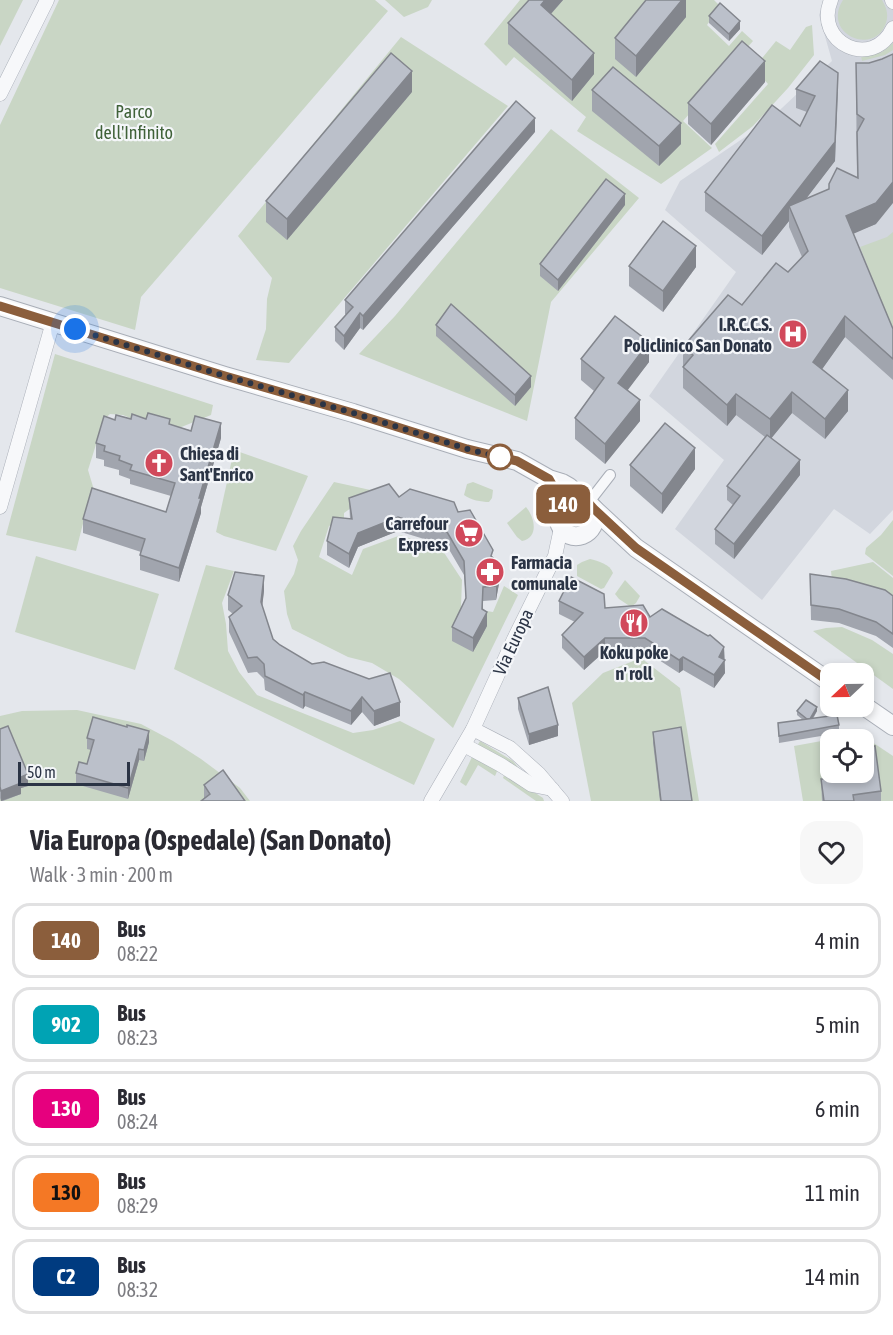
<!DOCTYPE html>
<html lang="en">
<head>
<meta charset="utf-8">
<style>
	body { margin:0; font-family:"Asap Condensed",sans-serif; background:#f7f7f7; color:#2b2b33; height:100vh; display:flex; flex-direction:column; font-size:22px; white-space:nowrap }
	* { box-sizing:border-box; margin:0 }
	p { font-size:20px; color:#7c7c81 }
	.icon { flex:none; width:33px; height:33px; fill:none; stroke:currentColor; stroke-width:2; stroke-linecap:round; stroke-linejoin:round }
	.map { position:relative; height:801px; overflow:hidden }
	.drawer { display:flex; flex-direction:column; background:#fff; flex:1 }
	.drawer>* { flex:none }
	.badge { padding:0 12px; border-radius:9px; font-size:21px; line-height:39px }
	.needle { width:39px; rotate:248deg }
	.buttons { position:absolute; left:820px; top:663px; display:grid; gap:12px }
	.buttons a { display:grid; place-items:center; width:54px; height:54px; border-radius:12px; background:#fff; box-shadow:0 3px 9px #0003; font-size:30px }
	.scale { position:absolute; left:18px; bottom:15px; width:112px; box-sizing:border-box; padding-left:6px; border:3px solid #2b3445; border-top:0; font-size:16px; line-height:21px; white-space:nowrap; color:#2b3445; -webkit-text-stroke:4px #f4f6f9; paint-order:stroke }
	.you { position:absolute; width:30px; height:30px; margin:-15px; border:4px solid #fff; border-radius:50%; background:#1a73e8; box-shadow:0 0 0 9px #1a73e833 }
	.map>.badge { position:absolute; translate:-50% -50%; box-shadow:0 0 0 3px #fff }
	.round { display:grid; place-items:center; flex:none; width:63px; height:63px; border-radius:18px; background:#f7f7f7 }
	.overview { display:flex; align-items:center; justify-content:space-between; height:102px; padding:0 30px }
	h1 { font-size:28px; font-weight:700; line-height:45px }
	ul { padding:0; list-style:none }
	li { display:flex; align-items:center; gap:18px; height:75px; margin:0 12px 9px; padding:0 18px; border:3px solid #e1e1e2; border-radius:18px }
	li div { flex:1 }
	li b { display:block; font-size:22px }
	li em { font-style:normal }
	li .badge { min-width:66px; font-weight:700; text-align:center }
	.map>svg:first-child { display:block }
	.built { fill:#d2d6de }
	.green { fill:#c9d6c5; fill-rule:evenodd }
	.lines { fill:none; stroke-linecap:round; stroke-linejoin:round }
	.pedestrian-casing { stroke:#a9aeb7; stroke-width:12 }
	.minor-casing { stroke:#a9aeb7; stroke-width:15 }
	.tertiary-casing { stroke:#a9aeb7; stroke-width:20 }
	.pedestrian { stroke:#f7f8fa; stroke-width:10 }
	.minor { stroke:#f7f8fa; stroke-width:14 }
	.tertiary { stroke:#f7f8fa; stroke-width:18 }
	.wall { fill:#a1a5ae }
	.shaded-wall { fill:#83868d }
	.building { fill:#bbc0ca; stroke:#83868d; stroke-width:1.5 }
	.line-casing { stroke:#fff; stroke-width:14 }
	.line { stroke:#8b5e3c; stroke-width:9 }
	.walk { stroke:#2b3445; stroke-width:6; stroke-dasharray:0 10.8 }
	.stop-dot { fill:#fff; stroke:#8b5e3c; stroke-width:3 }
	.labels { text-anchor:middle; dominant-baseline:central; stroke-width:4.5; stroke-linejoin:round; paint-order:stroke }
	.park-label { font-size:18px; fill:#3f6138; stroke:#f4f6f9 }
	.poi-label { font-size:18px; font-weight:bold; fill:#2b3445; stroke:#f4f6f9; text-anchor:end }
	.street-label { font-size:18px; fill:#2b3445; stroke:#f4f6f9 }
</style>
</head>
<body>
<div class="map">
<svg width="893" height="801" viewBox="0 0 893 801">
	<rect width="100%" height="100%" fill="#e4e7ec"/>
	<path class="built" d="M825,0H893V510L870,534L834,509L762,600L675,529L724,460L649,396L736,272L665,210L680,181L766,123L832,61L819,15Z"/>
	<g class="green">
		<path d="M0,0H23L0,46Z"/>
		<path d="M59,0H375L388,11L141,297L135,330L0,288V125Z"/>
		<path d="M385,0H432L428,7L404,17Z"/>
		<path d="M520,0H714L720,6L707,25L729,46L742,31L753,41L683,121L712,148L661,184L577,131L586,117L514,57L506,66L484,44Z"/>
		<path d="M843,0H882C886,7 889,14 886,23C875,57 821,34 843,0Z"/>
		<path d="M812,25L814,55L788,88L753,126L719,152L715,144L768,84L754,68L776,41L790,50L806,27Z"/>
		<path d="M401,37L508,106L289,363L256,360L266,329L267,299L272,278L238,236Z"/>
		<path d="M893,43V50L885,55L862,61L861,56L882,52Z"/>
		<path d="M551,129L639,198L551,302L527,421L359,354L395,316Z"/>
		<path d="M893,232V331L860,247L887,237Z"/>
		<path d="M55,354L213,405L211,415L179,428L148,418H130L123,415L110,414L104,419L88,470L94,490L90,496L76,551L6,535Z"/>
		<path d="M234,450L308,476L276,551L224,536L216,532Z"/>
		<path d="M334,482L375,491L344,513V522L329,526L319,557L352,575L363,549L401,535L443,551L462,580L461,607L493,612L504,586L518,595L453,728L399,679L372,663L348,657L292,629L287,614L284,591L294,574L298,560L293,546L301,531Z"/>
		<path d="M473,482L493,490L492,498L489,502C481,502 471,500 464,495L467,484Z"/>
		<path d="M526,507C535,518 539,537 522,541L517,537L507,523Z"/>
		<circle cx="577" cy="517" r="8"/>
		<path d="M893,520V576L865,554L866,548L881,535Z"/>
		<path d="M36,556L159,594L135,670L15,632Z"/>
		<path d="M590,559C598,561 610,564 613,573L604,588L601,589L577,576V565L582,562Z"/>
		<path d="M873,562L893,578V597L832,580L831,571Z"/>
		<path d="M206,565L234,571L222,603L226,624L228,651L239,672L257,695L353,733L373,730L400,721L435,739L414,785L174,669Z"/>
		<path d="M625,580L640,596L636,603L631,607L619,599L615,594Z"/>
		<path d="M842,627L872,640L893,654V689L813,631L826,628Z"/>
		<path d="M641,658L680,688L699,801H591L572,703L603,673Z"/>
		<path d="M77,710L141,724L173,741L201,759L240,788L250,801H0V716L22,711Z"/>
		<path d="M860,734L893,756V801H803L794,746ZM831,740H864V772H831Z"/>
		<path d="M480,741L513,761L521,771L477,746Z"/>
		<path d="M472,757L498,769L495,776L478,765L466,786L460,782Z"/>
		<path d="M505,773L543,798L544,801H536L503,778Z"/>
	</g>
	<g class="lines">
		<g class="pedestrian-casing">
			<path id="pedestrian" d="M589,502L610,475"/>
		</g>
		<g class="minor-casing">
			<g id="minor">
				<path d="M831,0C813,43 873,71 893,28"/>
				<path d="M892,0L893,2"/>
				<path d="M0,94L47,0"/>
				<path d="M0,507L53,322"/>
				<path d="M473,729L510,748L539,774L562,801"/>
				<path d="M464,745L501,765L532,785L552,789"/>
				<path d="M431,801L473,729L514,639L555,556L561,528"/>
			</g>
		</g>
		<g class="tertiary-casing">
			<g id="tertiary">
				<path d="M0,306L225,376L353,413L467,449L517,461L549,479L562,483L569,487L579,498"/>
				<path d="M558,500C559,508 556,517 560,525C568,545 600,537 594,509"/>
				<path d="M559,510C569,493 583,495 594,509L636,548L831,683"/>
				<path d="M864,706L893,726"/>
			</g>
		</g>
		<use href="#pedestrian" class="pedestrian"/>
		<use href="#minor" class="minor"/>
		<use href="#tertiary" class="tertiary"/>
	</g>
	<g class="wall">
		<path d="M529,0H563L551,14L594,74L572,101L508,44V23Z"/>
		<path d="M686,0V17L636,77L615,59V38Z"/>
		<path d="M709,16L740,29L729,41L709,23Z"/>
		<path d="M869,63L876,224L853,233L893,329V380L845,337L822,369L848,411L825,439L792,413L771,438L800,475L734,559L715,544V529L733,505L727,500V486L765,437L736,415L727,426L683,388V347L788,272L802,257L789,227V221L762,255L705,211V192L800,126L807,112L796,108V89L838,92L835,161L805,199L857,178L856,84Z"/>
		<path d="M765,82L711,145L688,124V103Z"/>
		<path d="M592,90L681,144L659,166L592,111Z"/>
		<path d="M412,92L287,240L266,222V201Z"/>
		<path d="M535,132L363,330L360,328L344,350L335,341V327L346,315L345,314V300Z"/>
		<path d="M625,205L558,291L540,276V264Z"/>
		<path d="M629,266L696,267L663,312L629,286Z"/>
		<path d="M436,325L531,387L515,406L436,336Z"/>
		<path d="M581,359L649,362L627,390L640,421L605,464L575,439V418L594,391L581,380Z"/>
		<path d="M131,419H146L221,438L201,507V513L179,582L140,570V555L141,552L83,533V519L166,512L171,496L130,484V479L119,475V470L104,466V460L96,458V443L115,420Z"/>
		<path d="M630,465L695,469L662,514L630,486Z"/>
		<path d="M399,497L458,512L493,558L500,578L496,600L483,601V610L487,626L473,652L452,641V627L466,599L464,575L447,546L398,531L358,547L349,568L327,555V541L350,519L349,498Z"/>
		<path d="M810,574L893,596V648L876,636L839,623L811,620Z"/>
		<path d="M264,591L262,606L273,639L280,645L400,716L374,726L362,712L351,725L305,706L303,709L265,690L264,679L257,672L248,673L229,632V617L233,614L228,610V595Z"/>
		<path d="M559,601L605,608L650,617L724,647L725,673L714,688L683,670L679,673L645,651H605L584,670L562,648V635L575,622L559,614Z"/>
		<path d="M518,698L558,736L529,745L518,709Z"/>
		<path d="M797,711H817L813,719L839,725V733L779,743L778,723L803,720L797,715Z"/>
		<path d="M0,729L28,786L21,788V794L3,801H1L0,798Z"/>
		<path d="M653,732L692,801H660L653,743Z"/>
		<path d="M87,738L149,742L144,761L139,760L128,799L76,784V773L87,764L91,750L87,749Z"/>
		<path d="M831,740L881,791V801H822L821,779H824L821,761V741Z"/>
		<path d="M204,785L245,801L204,799Z"/>
	</g>
	<g class="shaded-wall">
		<path d="M545,0H563L541,25V5Z"/>
		<path d="M682,0H686V17L636,77V56Z"/>
		<path d="M740,21V29L729,41V34Z"/>
		<path d="M594,53V74L572,101V80Z"/>
		<path d="M765,61V82L711,145V124Z"/>
		<path d="M412,71V92L287,240V219Z"/>
		<path d="M838,73L835,161L793,216L789,206V221L762,255V236Z"/>
		<path d="M535,118V132L363,330V316Z"/>
		<path d="M681,123V144L659,166V146Z"/>
		<path d="M893,182V203L876,224L846,237V216Z"/>
		<path d="M625,194V205L558,291V280Z"/>
		<path d="M696,246V267L663,312V291Z"/>
		<path d="M360,313V328L344,350V336Z"/>
		<path d="M845,316V337L813,382V362Z"/>
		<path d="M649,342V362L618,403V383Z"/>
		<path d="M531,376V387L515,406V395Z"/>
		<path d="M848,390V411L825,439V419Z"/>
		<path d="M792,392V413L770,440V419Z"/>
		<path d="M736,394V415L727,426V405Z"/>
		<path d="M640,400V421L605,464V444Z"/>
		<path d="M221,423V438L201,507V513L179,582V568Z"/>
		<path d="M695,448V469L662,514V494Z"/>
		<path d="M800,460V475L734,559V544Z"/>
		<path d="M398,517V531L358,547L349,568V554L358,533Z"/>
		<path d="M500,564V578L496,600V586Z"/>
		<path d="M264,576V591L261,616V602Z"/>
		<path d="M483,587L482,620L487,612V626L473,652V638Z"/>
		<path d="M605,638V651L584,670V657Z"/>
		<path d="M724,647L725,673L714,688V675L719,657Z"/>
		<path d="M683,657V670L679,673V660Z"/>
		<path d="M305,692V706L303,709V695Z"/>
		<path d="M362,697V712L351,725V711Z"/>
		<path d="M400,702V716L374,726V711Z"/>
		<path d="M817,707V711L809,724V720Z"/>
		<path d="M558,725V736L529,745V734Z"/>
		<path d="M149,731V742L144,761V750Z"/>
		<path d="M139,749V760L128,799V788Z"/>
		<path d="M28,774V786L21,788V794L1,801V791L19,778Z"/>
	</g>
	<g class="building">
		<path d="M529,0H545L541,5L594,53L572,80L508,23Z"/>
		<path d="M646,0H682L636,56L615,38Z"/>
		<path d="M720,3L740,21L729,34L709,16Z"/>
		<path d="M742,41L765,61L711,124L688,103Z"/>
		<path d="M391,53L412,71L287,219L266,201Z"/>
		<path d="M893,54V182L876,203L846,216L893,329V359L845,316L813,362L848,390L825,419L792,392L770,419L736,394L727,405L683,367L693,355L683,347L728,295L742,305L776,263L788,272L808,251L789,206L829,189V184L837,168L858,178L857,132L864,119L857,114L856,63H869L882,59Z"/>
		<path d="M820,61L838,73L835,142L762,236L705,192L772,105L800,126L815,96L796,89Z"/>
		<path d="M613,67L681,123L659,146L592,90Z"/>
		<path d="M516,101L535,118L363,316L360,313L344,336L335,327L353,307L345,300Z"/>
		<path d="M606,179L625,194L558,280L540,264Z"/>
		<path d="M663,221L696,246L663,291L629,266Z"/>
		<path d="M451,304L531,376L515,395L436,325Z"/>
		<path d="M615,316L649,342L618,383L640,400L605,444L575,418L604,378L581,359Z"/>
		<path d="M148,413L170,419L169,424L191,431L195,416L221,423L199,498H201L179,568L140,555L145,539L83,519L92,488L166,512L175,483L130,470L132,465L119,460L120,456L104,451L105,446L96,443L104,416L115,420L116,415L131,419L132,414L146,419Z"/>
		<path d="M665,423L695,448L662,494L630,465Z"/>
		<path d="M767,435L800,460L734,544L715,529L740,496L727,486Z"/>
		<path d="M389,484L399,497L410,489L454,502L458,512L470,510L493,550L491,556L500,564L496,586L483,587L482,609L487,612L473,638L452,627L466,598L464,561L447,532L398,517L358,533L349,554L327,541L333,517L352,519L349,498Z"/>
		<path d="M235,572L264,576L261,602L273,639L280,645L312,664L324,662L369,679L390,673L400,702L374,711L362,697L351,711L305,692L303,695L265,676L264,664L257,657L248,658L229,617L242,606L228,595Z"/>
		<path d="M810,574L846,579L885,590L893,596V634L876,622L839,609L811,605Z"/>
		<path d="M571,577L604,594L605,608L643,605L650,617L662,609L708,636L710,635L724,647L719,657L725,660L714,675L683,657L679,660L645,638H605L584,657L562,635L583,613L559,601Z"/>
		<path d="M548,687L558,725L529,734L518,698Z"/>
		<path d="M806,700L817,707L810,719H807L797,711Z"/>
		<path d="M837,715L839,725L779,736L778,723Z"/>
		<path d="M93,717L127,727V725L149,731L144,750L139,749L128,788L76,773L79,762L87,764L94,740L87,738Z"/>
		<path d="M8,726L28,774L19,778L21,783L1,791L0,787V729Z"/>
		<path d="M681,727L692,801H661L653,732Z"/>
		<path d="M848,737V740H831V772H864V748L875,746L881,791L853,795L854,801H824L821,779H826L821,741Z"/>
		<path d="M223,770L245,801H201L210,794L204,785Z"/>
	</g>
	<g class="lines">
		<g class="line-casing">
			<path id="line" d="M0,306L225,376L353,413L467,449L517,461L549,479L558,495L559,510C569,494 583,495 594,509L636,548L831,683"/>
		</g>
		<use href="#line" class="line"/>
		<path class="walk" d="M75,329L225,376L353,413L467,449L500,457"/>
	</g>
	<defs>
		<g id="hospital-disc" transform="scale(1.5)"><circle r="9.5" fill="#d1495b" stroke="#f4f6f9"/><path d="M-5-5h3v3.5h4V-5h3V5h-3V1.5h-4V5h-3Z" fill="#fff"/></g>
		<g id="church-disc" transform="scale(1.5)"><circle r="9.5" fill="#d1495b" stroke="#f4f6f9"/><path d="M-1.2-6h2.4v3.5h3.3v2.4h-3.3V6h-2.4V-.1h-3.3v-2.4h3.3Z" fill="#fff"/></g>
		<g id="supermarket-disc" transform="scale(1.5)"><circle r="9.5" fill="#d1495b" stroke="#f4f6f9"/><path d="M-6-5.5h2.5l.6 2H6L4.5 2H-2.5L-4.4-4H-6ZM-1.5 3.2a1.3 1.3 0 1 0 .1 0ZM3 3.2a1.3 1.3 0 1 0 .1 0Z" fill="#fff"/></g>
		<g id="pharmacy-disc" transform="scale(1.5)"><circle r="9.5" fill="#d1495b" stroke="#f4f6f9"/><path d="M-2-6h4v4h4v4h-4v4h-4v-4h-4v-4h4Z" fill="#fff"/></g>
		<g id="restaurant-disc" transform="scale(1.5)"><circle r="9.5" fill="#d1495b" stroke="#f4f6f9"/><path d="M-5-6h1v4h1v-4h1v4h1v-4h1v5L-1.5 .5V6h-2V.5L-5-1ZM5-6V6H3V1.5H1.5Q1.5-4 5-6Z" fill="#fff"/></g>
	</defs>
	<g fill-rule="evenodd">
		<use href="#hospital-disc" x="793" y="334"/>
		<use href="#church-disc" x="159" y="463"/>
		<use href="#supermarket-disc" x="469" y="533"/>
		<use href="#pharmacy-disc" x="490" y="572"/>
		<use href="#restaurant-disc" x="634" y="623"/>
	</g>
	<circle class="stop-dot" cx="500" cy="457" r="12"/>
	<g class="labels">
		<g class="park-label">
			<text x="134" y="111">Parco<tspan x="134" dy="21">dell'Infinito</tspan></text>
		</g>
		<g class="poi-label">
			<text x="772" y="324">I.R.C.C.S.<tspan x="772" dy="21">Policlinico San Donato</tspan></text>
			<text x="180" y="453" text-anchor="start">Chiesa di<tspan x="180" dy="21">Sant'Enrico</tspan></text>
			<text x="448" y="523">Carrefour<tspan x="448" dy="21">Express</tspan></text>
			<text x="511" y="562" text-anchor="start">Farmacia<tspan x="511" dy="21">comunale</tspan></text>
			<text x="634" y="652" text-anchor="middle">Koku poke<tspan x="634" dy="21">n' roll</tspan></text>
		</g>
		<g class="street-label">
			<text transform="translate(513 642) rotate(-65)">Via Europa</text>
		</g>
	</g>
</svg>
<div class="buttons">
<a><svg class="needle" viewBox="-14 -14 28 28"><path d="M0-13l5 13h-10z" fill="#e53935"/><path d="M0 13l5-13h-10z" fill="#7c7c81"/></svg></a>
<a><svg class="icon" aria-label="locate" viewBox="0 0 24 24"><circle cx="12" cy="12" r="6"/><path d="M12 2v4M12 18v4M2 12h4M18 12h4"/></svg></a>
</div>
<div class="scale">50 m</div>
<div class="you" style="left:75px;top:329px"></div>
<b class="badge" style="left:563px;top:504px;background:#8b5e3c;color:#fff">140</b>
</div>
<section class="drawer">
<div class="overview"><div><h1>Via Europa (Ospedale) (San Donato)</h1><p>Walk · 3 min · 200 m</p></div><a class="round"><svg class="icon" aria-label="heart" viewBox="0 0 24 24"><path d="M12 20l-8-8c-3-5 5-10 8-4 3-6 11-1 8 4z"/></svg></a></div>
<ul>
<li><span class="badge" style="background:#8b5e3c;color:#fff">140</span><div><b>Bus</b><p>08:22</p></div><em>4 min</em></li>
<li><span class="badge" style="background:#00a3b4;color:#fff">902</span><div><b>Bus</b><p>08:23</p></div><em>5 min</em></li>
<li><span class="badge" style="background:#e6007e;color:#fff">130</span><div><b>Bus</b><p>08:24</p></div><em>6 min</em></li>
<li><span class="badge" style="background:#f47825;color:#111">130</span><div><b>Bus</b><p>08:29</p></div><em>11 min</em></li>
<li><span class="badge" style="background:#003b80;color:#fff">C2</span><div><b>Bus</b><p>08:32</p></div><em>14 min</em></li>
</ul>
</section>
</body>
</html>
